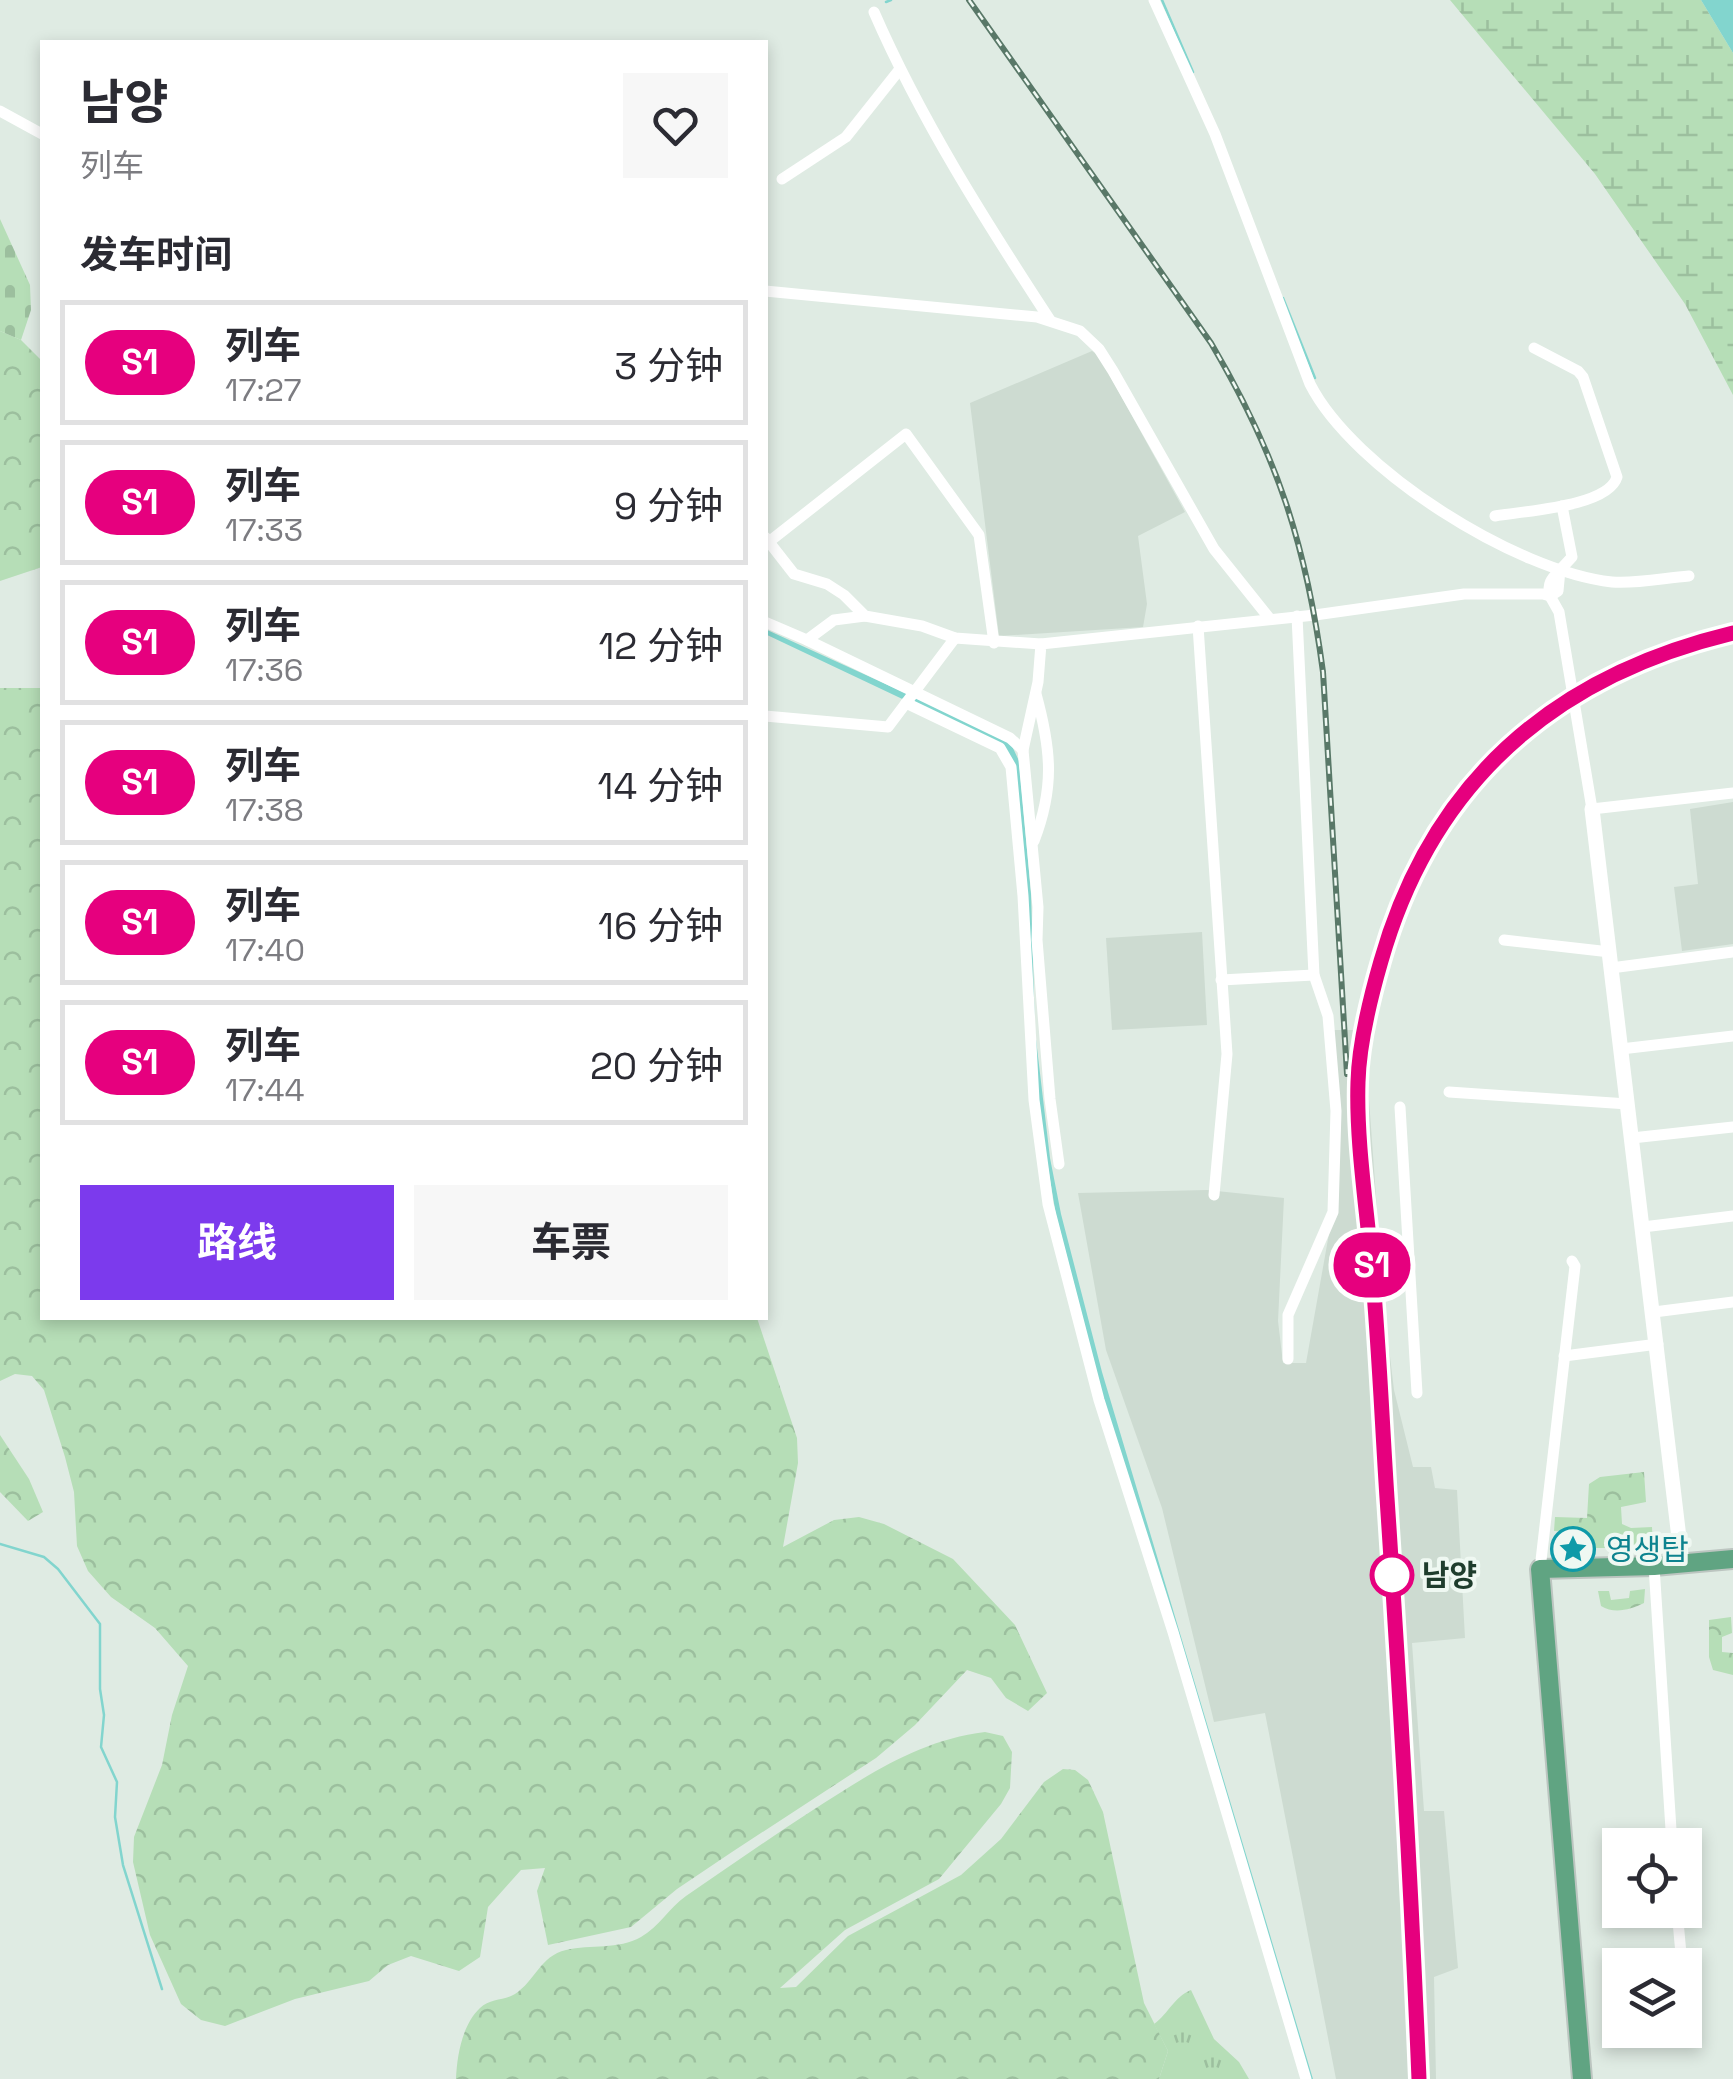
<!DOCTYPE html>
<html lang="zh">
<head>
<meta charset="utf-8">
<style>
	body { margin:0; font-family:"Space Grotesk","Noto Sans SC","Noto Sans KR",sans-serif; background:#f7f7f7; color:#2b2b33; height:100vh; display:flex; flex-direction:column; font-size:38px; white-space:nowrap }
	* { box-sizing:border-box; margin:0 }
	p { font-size:32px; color:#7c7c81 }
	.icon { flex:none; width:55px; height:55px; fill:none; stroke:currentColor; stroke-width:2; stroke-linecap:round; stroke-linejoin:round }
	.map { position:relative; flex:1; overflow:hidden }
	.details { position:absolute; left:40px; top:40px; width:728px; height:1280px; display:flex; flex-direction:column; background:#fff; border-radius:0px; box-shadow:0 5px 15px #0003 }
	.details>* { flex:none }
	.badge { padding:0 20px; border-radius:32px; font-size:35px; line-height:65px }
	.tools { position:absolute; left:1602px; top:1828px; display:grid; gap:20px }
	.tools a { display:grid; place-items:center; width:100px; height:100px; border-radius:0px; background:#fff; box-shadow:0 5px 15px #0003; font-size:50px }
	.map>.badge { position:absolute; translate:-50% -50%; box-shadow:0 0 0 5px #fff }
	h2 { padding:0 40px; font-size:38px; line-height:90px }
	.round { display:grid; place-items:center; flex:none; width:105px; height:105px; border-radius:0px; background:#f7f7f7 }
	.head { display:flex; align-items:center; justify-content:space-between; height:170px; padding:0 40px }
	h1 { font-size:48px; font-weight:700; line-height:75px }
	.cta { display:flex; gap:20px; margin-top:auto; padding:20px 40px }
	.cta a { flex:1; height:115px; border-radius:0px; background:#7c3aed; color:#fff; font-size:40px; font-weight:700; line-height:115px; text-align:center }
	.cta a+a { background:#f7f7f7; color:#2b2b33 }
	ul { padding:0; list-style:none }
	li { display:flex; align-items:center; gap:30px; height:125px; margin:0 20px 15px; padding:0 20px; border:5px solid #e1e1e2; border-radius:0px }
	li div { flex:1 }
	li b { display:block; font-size:38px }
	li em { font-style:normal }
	li .badge { min-width:110px; font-weight:700; text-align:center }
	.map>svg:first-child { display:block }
	.built { fill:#cddbd1 }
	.grass { fill:url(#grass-tufts) }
	.forest { fill:url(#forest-crowns) }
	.wetland { fill:url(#wetland-marsh) }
	.cemetery { fill:url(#cemetery-stones) }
	.water { fill:#82d5ce }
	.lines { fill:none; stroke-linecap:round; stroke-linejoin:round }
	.stream { stroke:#82d5ce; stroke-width:2.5 }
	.primary-casing { stroke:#bcc5c0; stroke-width:22 }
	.minor { stroke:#fff; stroke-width:11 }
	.tertiary { stroke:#fff; stroke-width:15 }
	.primary { stroke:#60a482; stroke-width:18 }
	.rail-casing { stroke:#597868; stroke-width:6 }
	.rail { stroke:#eff8f2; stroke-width:2.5; stroke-dasharray:8; stroke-linecap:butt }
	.line-casing { stroke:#fff; stroke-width:22 }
	.line { stroke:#e6007e; stroke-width:15 }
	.stop-dot { fill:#fff; stroke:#e6007e; stroke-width:5 }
	.labels { text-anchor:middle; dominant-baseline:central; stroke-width:8; stroke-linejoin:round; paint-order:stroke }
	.culture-label { font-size:30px; fill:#0d838f; stroke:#eff8f2; text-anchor:start }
	.stop-label { font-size:30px; font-weight:bold; fill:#1f3d2d; stroke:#eff8f2; text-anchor:start }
</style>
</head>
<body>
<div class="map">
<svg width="1733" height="2079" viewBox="0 0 1733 2079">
	<defs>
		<pattern id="grass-tufts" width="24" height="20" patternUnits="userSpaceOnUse" patternTransform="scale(2.5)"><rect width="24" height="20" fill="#b6deb7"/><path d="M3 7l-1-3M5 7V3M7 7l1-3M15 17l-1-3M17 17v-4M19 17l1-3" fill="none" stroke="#9cbf9e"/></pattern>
		<pattern id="forest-crowns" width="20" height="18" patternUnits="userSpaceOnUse" patternTransform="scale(2.5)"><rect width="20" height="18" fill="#b6deb7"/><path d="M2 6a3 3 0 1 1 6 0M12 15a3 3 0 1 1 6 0" fill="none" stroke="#9cbf9e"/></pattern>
		<pattern id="wetland-marsh" width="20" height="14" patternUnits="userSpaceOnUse" patternTransform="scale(2.5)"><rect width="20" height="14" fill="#b6deb7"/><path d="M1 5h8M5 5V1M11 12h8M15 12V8" fill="none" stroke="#9cbf9e"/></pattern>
		<pattern id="cemetery-stones" width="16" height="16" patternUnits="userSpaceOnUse" patternTransform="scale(2.5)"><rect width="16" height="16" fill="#b6deb7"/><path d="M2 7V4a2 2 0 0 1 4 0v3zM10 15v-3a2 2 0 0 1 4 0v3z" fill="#9cbf9e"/></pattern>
	</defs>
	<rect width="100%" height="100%" fill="#dfebe3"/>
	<g class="built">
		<path d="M1092,351L1099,356L1185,512L1138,536L1147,604L1143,627L999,636L970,403Z"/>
		<path d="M1733,802V944L1682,951L1674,887L1698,884L1690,809Z"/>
		<path d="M1202,932L1207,1025L1112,1030L1106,938Z"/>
		<path d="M1334,1030H1373L1368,1086L1384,1306L1394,1390L1413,1467H1431L1435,1488L1457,1490L1465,1638L1412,1643L1424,1811H1444L1458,1968L1434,1977L1436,2079H1336L1265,1713L1214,1722L1162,1508L1106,1350L1078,1193L1207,1190L1284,1198L1278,1321L1283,1363H1306L1330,1228Z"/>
	</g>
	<path class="grass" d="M1191,1990L1214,2039L1239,2062L1249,2079H1159L1168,2051L1154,2024C1169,2013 1174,1997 1191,1990Z"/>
	<g class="forest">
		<path d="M0,331L21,340L42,361V567L0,581Z"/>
		<path d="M0,688H42V1318H757L797,1438L798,1463L783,1547L834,1520L859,1517L884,1524L953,1559L1015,1625L1047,1693L1028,1711L1006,1698L991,1678L967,1670L915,1725L876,1758L732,1852L677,1889L631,1927L548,1945L537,1891L545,1868L521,1870L488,1907L480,1957L459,1971L411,1956L388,1965L369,1981L295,1999L225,2026L201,2020L181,2004L150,1935L133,1862L134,1837L162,1765L172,1715L188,1666L155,1628L111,1597L88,1571L77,1546L74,1492L65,1457L44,1390L32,1376L15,1374L0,1381Z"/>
		<path d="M0,1435L29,1479L43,1512L28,1521L0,1492Z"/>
		<path d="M1644,1472L1646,1502L1621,1507L1622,1524L1631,1528L1652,1527L1653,1549L1634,1550L1630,1534L1610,1535V1548H1590L1586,1533L1554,1531L1555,1517L1587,1518L1589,1484L1600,1477Z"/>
		<path d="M1645,1589L1644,1603C1630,1610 1614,1614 1601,1606L1598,1591H1609L1611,1600L1629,1598L1630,1591Z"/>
		<path d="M1731,1617L1732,1633L1722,1637V1652L1733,1653V1675L1713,1670L1709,1657V1620Z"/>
		<path d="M985,1732L1003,1736L1012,1752L1010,1788L1001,1804L939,1879L845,1930L780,1988L796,1987L848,1936L961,1875L1001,1839L1044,1782L1063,1769L1075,1770L1088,1780L1103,1812L1144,2003L1168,2051L1159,2079H456C457,2056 462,2025 480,2008C490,1998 504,2001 515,1994C535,1981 540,1956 566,1950C591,1944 618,1950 641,1937C659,1927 669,1908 686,1896C728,1867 770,1838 813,1810C868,1775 919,1740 985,1732Z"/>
	</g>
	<path class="wetland" d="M1450,0H1701L1733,53V395L1685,304L1595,174Z"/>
	<path class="cemetery" d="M0,219L30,285L31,310L21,340L0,331Z"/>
	<g class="water">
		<path d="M1701,0H1733V53Z"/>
		<path d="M765,629L1004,738L1012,746L1019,761L1031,894L1035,1031L1050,1158L1061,1214L1102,1372L1313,2079H1308L1107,1412L1056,1215L1037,1102L1013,764L970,731L765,634Z"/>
	</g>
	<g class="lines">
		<g class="stream">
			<path d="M1162,0L1193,72"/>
			<path d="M886,2L891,0"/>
			<path d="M1283,298L1315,378"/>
			<path d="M0,1544L44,1557L58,1569L100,1624V1689L104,1715L101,1747L117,1782L115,1817L123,1865L162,1989"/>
		</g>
		<g class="primary-casing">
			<path id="primary" d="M1582,2079L1540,1569L1654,1566L1733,1559"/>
		</g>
		<g class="minor">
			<path d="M1154,0L1215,134L1310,384C1353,469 1517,572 1612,582C1636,584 1664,578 1689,576"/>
			<path d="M874,12C921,120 986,222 1050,320"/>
			<path d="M0,111L42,134"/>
			<path d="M782,179L846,137L900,69"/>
			<path d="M765,291L1037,317L1080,331L1099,349L1113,371L1214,549L1270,619"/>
			<path d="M1495,516C1523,511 1608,507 1617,477L1583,377L1578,371L1534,348"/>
			<path d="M765,537L794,574L827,584L844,595L865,616L922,626L955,638L1041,644"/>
			<path d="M765,545L906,434L979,535L994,643"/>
			<path d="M1550,596L1558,591L1560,570L1572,557L1562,506"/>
			<path d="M1550,596C1547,584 1551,579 1560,570"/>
			<path d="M765,622L807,640L834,620L865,616"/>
			<path d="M1198,626L1227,1054L1214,1195"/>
			<path d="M807,640L1010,738L1023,750"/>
			<path d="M906,703L1000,748L1011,767L1023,896L1034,1100L1048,1204L1099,1400L1173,1632L1306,2079"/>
			<path d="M765,716L888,727L955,638"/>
			<path d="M1034,841C1055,787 1051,749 1036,694"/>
			<path d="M1504,940L1610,952"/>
			<path d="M1611,968L1733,952"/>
			<path d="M1221,980L1314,975"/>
			<path d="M1621,1049L1733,1036"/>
			<path d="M1449,1092L1628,1104"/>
			<path d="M1400,1107L1417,1393"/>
			<path d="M1632,1138L1733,1127"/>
			<path d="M1059,1164L1050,1099L1037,940L1038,907L1023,750L1038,682L1041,644L1315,615L1464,594H1543L1550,596L1559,612L1592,809L1733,793"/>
			<path d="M1643,1227L1733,1216"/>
			<path d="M1654,1312L1733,1302"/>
			<path d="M1564,1356L1658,1344"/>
			<path d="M1288,1359V1315L1333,1212L1336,1111L1328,1016L1314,975L1297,616"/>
			<path d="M1654,1566L1672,1845"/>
			<path d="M1540,1569L1575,1266L1572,1261"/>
			<path d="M1677,1910L1682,1965"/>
		</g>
		<path class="tertiary" d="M1592,809L1682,1563"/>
		<use href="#primary" class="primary"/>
		<g class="rail-casing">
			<g id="rail">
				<path d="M969,0L1211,343C1277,455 1306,544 1323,672L1347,1074"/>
				<path d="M1419,2079C1411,1885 1401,1692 1387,1498C1382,1422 1379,1345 1372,1269C1367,1210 1356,1141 1358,1082C1359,1042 1370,999 1381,961C1431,782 1555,675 1733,633"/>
			</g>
		</g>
		<use href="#rail" class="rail"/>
	</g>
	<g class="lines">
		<g class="line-casing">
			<path id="line" d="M1419,2079C1411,1885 1400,1692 1387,1498C1382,1422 1379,1345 1372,1269C1367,1209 1356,1142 1358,1082C1359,1042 1370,999 1381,961C1432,782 1554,676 1733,633"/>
		</g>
		<use href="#line" class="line"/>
	</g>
	<defs>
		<g id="sight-ring" transform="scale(2.25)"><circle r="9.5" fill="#eff8f2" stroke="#0f9aa8" stroke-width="1.5"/><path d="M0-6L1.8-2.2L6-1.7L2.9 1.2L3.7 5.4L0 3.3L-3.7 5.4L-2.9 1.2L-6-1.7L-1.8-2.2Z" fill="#0f9aa8"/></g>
	</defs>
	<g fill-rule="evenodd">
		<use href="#sight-ring" x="1573" y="1549"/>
	</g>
	<circle class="stop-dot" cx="1392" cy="1575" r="20"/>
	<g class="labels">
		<g class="culture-label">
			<text x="1606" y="1549">영생탑</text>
		</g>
		<g class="stop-label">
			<text x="1422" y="1575">남양</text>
		</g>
	</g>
</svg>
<div class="tools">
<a><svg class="icon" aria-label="locate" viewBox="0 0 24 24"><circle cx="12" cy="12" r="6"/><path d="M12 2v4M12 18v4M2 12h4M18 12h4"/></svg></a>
<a><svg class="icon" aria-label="layers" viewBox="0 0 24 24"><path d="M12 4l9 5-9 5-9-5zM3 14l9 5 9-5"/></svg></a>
</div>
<b class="badge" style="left:1372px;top:1265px;background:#e6007e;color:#fff">S1</b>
<section class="details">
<div class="head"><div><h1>남양</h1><p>列车</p></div><a class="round"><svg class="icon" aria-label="heart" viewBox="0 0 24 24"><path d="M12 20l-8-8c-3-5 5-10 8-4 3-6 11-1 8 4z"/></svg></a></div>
<h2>发车时间</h2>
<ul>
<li><span class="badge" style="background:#e6007e;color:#fff">S1</span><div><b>列车</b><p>17:27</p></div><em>3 分钟</em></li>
<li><span class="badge" style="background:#e6007e;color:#fff">S1</span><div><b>列车</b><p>17:33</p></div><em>9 分钟</em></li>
<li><span class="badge" style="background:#e6007e;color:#fff">S1</span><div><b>列车</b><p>17:36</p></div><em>12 分钟</em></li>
<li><span class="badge" style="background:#e6007e;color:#fff">S1</span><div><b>列车</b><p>17:38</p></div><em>14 分钟</em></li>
<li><span class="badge" style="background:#e6007e;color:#fff">S1</span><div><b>列车</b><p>17:40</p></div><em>16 分钟</em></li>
<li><span class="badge" style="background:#e6007e;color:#fff">S1</span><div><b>列车</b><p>17:44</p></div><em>20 分钟</em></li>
</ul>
<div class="cta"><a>路线</a><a>车票</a></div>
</section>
</div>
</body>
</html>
